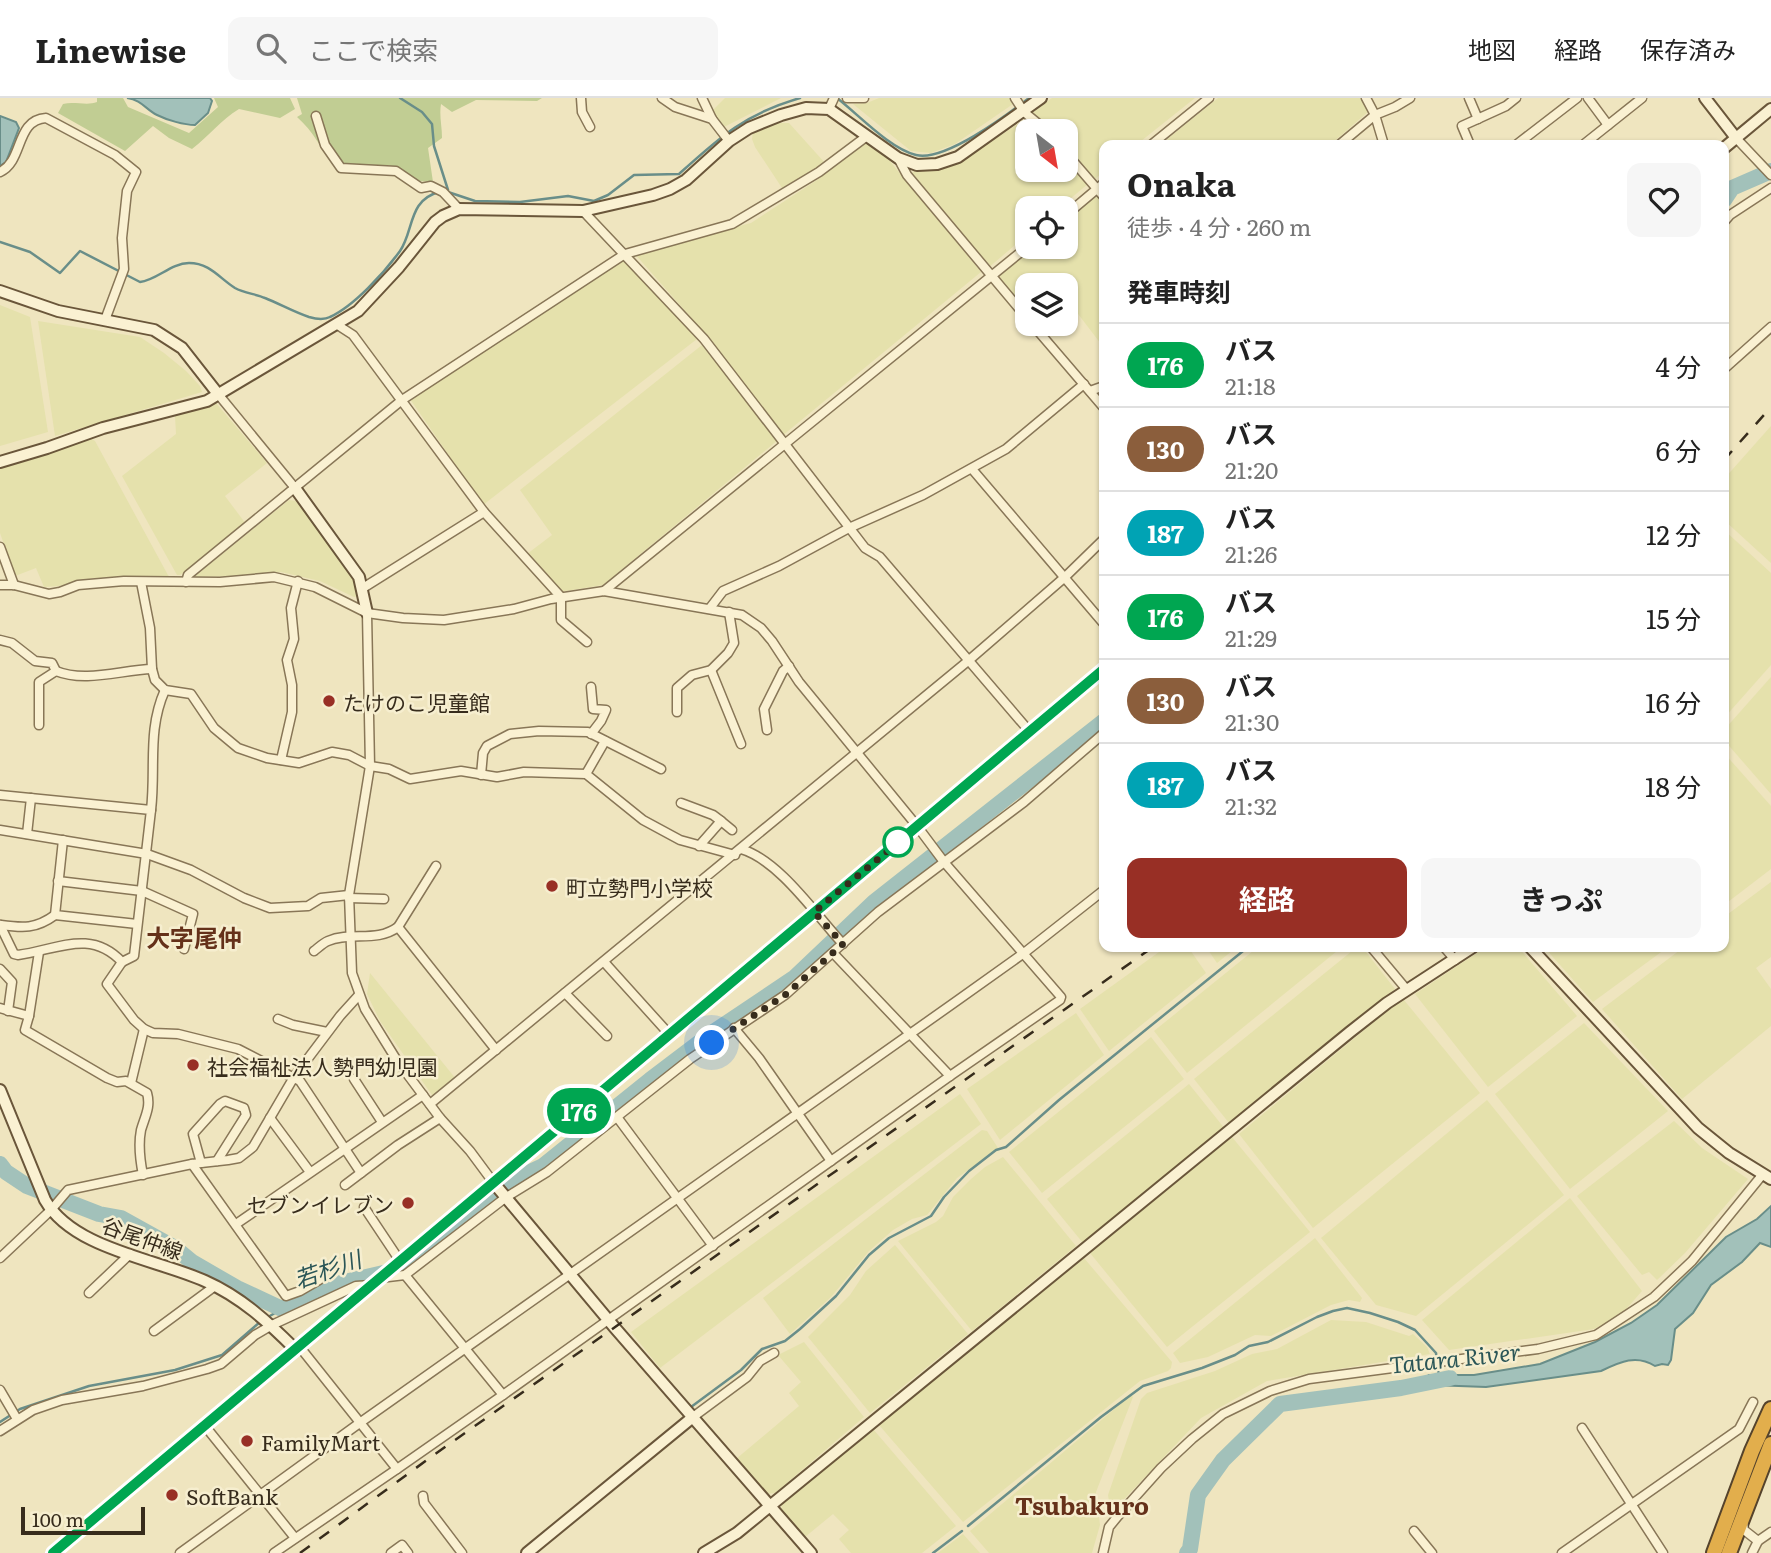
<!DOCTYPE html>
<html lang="ja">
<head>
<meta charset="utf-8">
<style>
	body { margin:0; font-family:Literata,"Noto Sans JP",serif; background:#f6f6f6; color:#222; height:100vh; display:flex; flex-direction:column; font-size:26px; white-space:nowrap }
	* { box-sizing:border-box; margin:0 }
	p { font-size:23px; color:#767676 }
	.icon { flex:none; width:38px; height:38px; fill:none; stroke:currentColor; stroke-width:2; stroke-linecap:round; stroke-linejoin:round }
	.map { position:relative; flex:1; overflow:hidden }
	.sheet { position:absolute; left:1099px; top:42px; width:630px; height:812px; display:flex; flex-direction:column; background:#fff; border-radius:14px; box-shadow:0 2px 5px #0004 }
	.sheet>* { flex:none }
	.badge { padding:0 14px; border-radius:23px; font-size:24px; line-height:46px }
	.needle { width:46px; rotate:149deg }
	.controls { position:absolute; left:1015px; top:21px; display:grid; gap:14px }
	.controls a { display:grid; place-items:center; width:63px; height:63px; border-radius:14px; background:#fff; box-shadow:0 2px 5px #0004; font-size:35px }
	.scale { position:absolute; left:21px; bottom:18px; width:124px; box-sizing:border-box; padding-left:7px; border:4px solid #372c1c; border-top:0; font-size:19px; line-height:24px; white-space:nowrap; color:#372c1c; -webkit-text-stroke:5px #f6eecf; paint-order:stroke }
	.you { position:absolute; width:35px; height:35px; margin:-18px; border:5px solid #fff; border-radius:50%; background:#1a73e8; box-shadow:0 0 0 10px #1a73e833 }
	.map>.badge { position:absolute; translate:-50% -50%; box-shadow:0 0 0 4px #fff }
	h2 { padding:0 28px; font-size:26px; line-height:63px }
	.round { display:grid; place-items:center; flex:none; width:74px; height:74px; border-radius:14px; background:#f6f6f6 }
	.headline { display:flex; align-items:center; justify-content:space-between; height:119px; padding:0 28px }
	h1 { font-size:33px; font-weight:700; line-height:52px }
	.primary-button { display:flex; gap:14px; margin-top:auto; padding:14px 28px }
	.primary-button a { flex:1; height:80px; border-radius:14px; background:#982f25; color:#fff; font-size:28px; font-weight:700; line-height:80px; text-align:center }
	.primary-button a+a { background:#f6f6f6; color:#222 }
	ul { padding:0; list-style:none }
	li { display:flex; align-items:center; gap:21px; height:84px; padding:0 28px; border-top:2px solid #e0e0e0 }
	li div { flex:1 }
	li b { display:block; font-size:26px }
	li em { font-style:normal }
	li .badge { min-width:77px; font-weight:700; text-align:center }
	header { display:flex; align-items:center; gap:42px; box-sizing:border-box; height:98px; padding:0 35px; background:#fff; border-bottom:2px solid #e0e0e0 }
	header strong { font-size:33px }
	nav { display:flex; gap:38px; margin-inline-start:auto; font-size:24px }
	.search { width:490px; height:63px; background:#f6f6f6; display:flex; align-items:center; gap:18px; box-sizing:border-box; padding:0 24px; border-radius:14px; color:#767676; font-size:26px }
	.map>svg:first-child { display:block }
	.farmland { fill:#e5e1ac }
	.green { fill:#c1cd93 }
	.water { fill:#a2c1ba; stroke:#698e89; stroke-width:2 }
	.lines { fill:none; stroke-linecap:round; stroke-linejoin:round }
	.stream { stroke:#698e89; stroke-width:2.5 }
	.river { stroke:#a2c1ba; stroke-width:16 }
	.street-casing { stroke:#887657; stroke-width:11 }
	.secondary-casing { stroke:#6a563a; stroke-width:14 }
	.highway-casing { stroke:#55432c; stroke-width:18 }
	.street { stroke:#faf1d2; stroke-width:8 }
	.secondary { stroke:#faf1d2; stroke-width:10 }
	.highway { stroke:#e2ae4c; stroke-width:14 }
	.rail { stroke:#372c1c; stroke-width:2.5; stroke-dasharray:12 12; stroke-linecap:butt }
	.line-casing { stroke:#fff; stroke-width:16 }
	.line { stroke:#00a651; stroke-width:10 }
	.walk { stroke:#372c1c; stroke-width:7; stroke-dasharray:0 12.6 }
	.poi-dot { fill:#982f25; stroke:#f6eecf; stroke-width:2.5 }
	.stop-dot { fill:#fff; stroke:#00a651; stroke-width:3.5 }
	.labels { text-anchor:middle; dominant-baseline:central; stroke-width:5; stroke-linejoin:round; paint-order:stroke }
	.poi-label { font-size:21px; fill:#372c1c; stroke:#f6eecf; text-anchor:start }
	.street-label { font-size:21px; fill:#372c1c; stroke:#f6eecf }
	.water-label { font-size:23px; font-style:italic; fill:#2b5657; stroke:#f6eecf }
	.quarter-label { font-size:24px; font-weight:bold; fill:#65311a; stroke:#f6eecf }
</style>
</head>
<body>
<header>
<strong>Linewise</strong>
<div class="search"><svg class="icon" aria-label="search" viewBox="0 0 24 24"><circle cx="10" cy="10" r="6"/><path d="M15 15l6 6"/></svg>ここで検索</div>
<nav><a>地図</a><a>経路</a><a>保存済み</a></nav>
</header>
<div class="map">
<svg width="1771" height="1455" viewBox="0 0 1771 1455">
	<rect width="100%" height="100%" fill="#efe5bf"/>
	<g class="farmland">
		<path d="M725,0H781L724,29L712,13Z"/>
		<path d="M879,0H1010L1013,6L955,46L931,55L911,53L853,6L867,5Z"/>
		<path d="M1052,0H1195L1136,47H1104V73L1095,81L1066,47V33H1054L1032,15Z"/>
		<path d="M1218,0H1363L1369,13L1330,47H1160Z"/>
		<path d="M1025,21L1041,33H1027V72H1066V60L1088,86L1059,110H1027V137L988,170L911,76L917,70L939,71L960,64Z"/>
		<path d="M774,25H789L825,65L784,93L755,49L752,41L753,34Z"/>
		<path d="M865,42L889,62L981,174L782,338L709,240L634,155L751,125L817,82Z"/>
		<path d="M1099,95L1104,102V250L1069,204L1076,196L1062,181L1054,187H1027V209L1023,213L998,179L1034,149H1066V122Z"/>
		<path d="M626,160L697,241L483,407L410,301Z"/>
		<path d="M0,207L30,219L48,334L0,348Z"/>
		<path d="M38,223L140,239L164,255L186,273L200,288L202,294L55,338Z"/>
		<path d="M702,247L778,342L603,487L560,494L527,456L552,437L520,392Z"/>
		<path d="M216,305L267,365L225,398L246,426L180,477H177L122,378L176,336L175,318Z"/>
		<path d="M1771,328V465L1724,422V381Z"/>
		<path d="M90,340L95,343L169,479L93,480L59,488L44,489L36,470L15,478L0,435V369Z"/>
		<path d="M289,402L296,403L343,462L355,484L360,496L358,498L354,499L320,483L281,474L249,478L194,479Z"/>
		<path d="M1724,432L1771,475V567L1724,620Z"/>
		<path d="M1771,579V696L1724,642V632Z"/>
		<path d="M1724,655L1771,708V771L1724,807Z"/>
		<path d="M1771,784V859L1756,870L1771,891V928L1682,1001L1602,911L1684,849H1724V819Z"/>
		<path d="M1166,849H1188L1206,875L1109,953L1080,911Z"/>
		<path d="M1206,849H1237L1217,865Z"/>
		<path d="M1258,849H1342L1187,975L1154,933Z"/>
		<path d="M1357,849H1362L1395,891L1229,1025L1194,981Z"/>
		<path d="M1486,849H1518L1577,918L1488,989L1415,896Z"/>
		<path d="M1544,849H1668L1593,904Z"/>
		<path d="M370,875L456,981L440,995L432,997L380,923L367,896Z"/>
		<path d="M1404,902L1480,995L1313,1130L1239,1036L1398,904Z"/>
		<path d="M1076,915L1104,957L1000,1042L967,991Z"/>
		<path d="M1584,925L1668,1013L1570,1091L1495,996Z"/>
		<path d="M1151,939L1184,981L1042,1095L1009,1054Z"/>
		<path d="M1189,986L1225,1031L1083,1145L1047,1101Z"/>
		<path d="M960,996L981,1026L660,1270L631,1234Z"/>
		<path d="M1487,1002L1564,1097L1416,1218L1376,1207L1321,1140Z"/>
		<path d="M1674,1023L1702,1050L1748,1081L1685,1155L1657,1182L1649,1174L1642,1177L1577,1098Z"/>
		<path d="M982,1032L987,1033L998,1050L957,1080L927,1117L912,1121L893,1132L869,1153L831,1199L790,1236L763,1200Z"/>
		<path d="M1232,1039L1310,1134L1167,1249L1090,1155Z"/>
		<path d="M1003,1059L1076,1148L972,1233L898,1143L936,1124L943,1118L953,1099L971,1081L985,1069Z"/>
		<path d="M1570,1100L1642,1193L1621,1217L1594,1231L1449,1252L1422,1222Z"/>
		<path d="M1315,1140L1362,1200L1360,1204L1349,1202L1331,1207L1271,1238L1255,1237L1208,1259L1180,1265L1173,1255Z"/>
		<path d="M895,1147L968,1236L870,1315L808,1239L850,1197L866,1173Z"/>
		<path d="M1084,1160L1172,1264L1171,1270L1168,1273L1140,1283L963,1424L879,1327Z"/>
		<path d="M1331,1222L1366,1224L1409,1238L1413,1236L1427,1249L1430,1256L1267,1283L1201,1320L1111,1415L1108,1397L1141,1301L1147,1295L1215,1273L1252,1256L1277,1251Z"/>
		<path d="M804,1244L864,1319L775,1395L767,1396L736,1361L799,1308L789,1295L801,1284L778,1257Z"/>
		<path d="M1131,1297L1133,1299L1096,1394L1100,1427L1092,1455H989L970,1433Z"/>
		<path d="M873,1331L956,1428L922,1455H851L839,1441L849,1432L833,1416L805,1439L781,1412L782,1406Z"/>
		<path d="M963,1436L980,1455H938Z"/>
	</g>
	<g class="green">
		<path d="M97,0H123L128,9L189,35L218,9L214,0H290L295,11L280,20L239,11C221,22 209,38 192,51L169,40L153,28L125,53L58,15L63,6C74,3 87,8 97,4Z"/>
		<path d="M297,0H542L537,3L476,2L452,14L441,6C439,18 442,27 442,40L428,50L433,84L417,83L398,70L387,67L358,69L333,67C320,49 314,34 297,19L302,16Z"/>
	</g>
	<g class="water">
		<path d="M127,0H210L212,3L208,15L195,27C184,27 167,22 157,17C145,11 142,2 127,0Z"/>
		<path d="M0,18L16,24L19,30L6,64L0,68Z"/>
		<path d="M1771,1108V1149L1760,1145L1742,1164L1711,1187L1693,1215L1675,1231L1671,1262L1668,1267L1662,1266L1655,1268C1636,1256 1620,1264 1601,1273L1486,1289L1432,1287L1429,1277H1474L1540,1266L1595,1244L1631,1225L1657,1207L1726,1139L1757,1121Z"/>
	</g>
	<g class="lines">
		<g class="stream">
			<path d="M400,0L422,14L432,26L434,48L448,92"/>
			<path d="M837,0C859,17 889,50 916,57C944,64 1006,18 1029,0"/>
			<path d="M445,93L475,103L520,104L568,98L594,103L608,97L634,77L679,76C721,38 745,16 800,0"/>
			<path d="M0,144L30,154L60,175L80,153L140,184C157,182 171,165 189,165C210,165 219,180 235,190C244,195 256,196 265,200C280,206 294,214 309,219C316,221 324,222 330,219C354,208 384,175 400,153C414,133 408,102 439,94"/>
			<path d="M268,1219L282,1211"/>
			<path d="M691,1309L741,1272L762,1251L785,1243L800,1231L836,1198L869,1157L889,1140L931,1118L944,1099L969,1073L996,1052L1006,1049L1059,1002L1248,849"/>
			<path d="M0,1324L20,1311L89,1288L175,1272L222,1257L260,1224"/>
			<path d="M968,1428L1101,1319L1143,1288L1202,1270L1235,1257L1249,1248L1268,1244L1317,1219L1333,1213L1347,1210L1370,1215L1398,1224L1415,1232L1436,1255L1439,1278"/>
			<path d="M933,1455L962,1433"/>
		</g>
		<g class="river">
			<path d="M1724,102L1732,90L1771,73"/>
			<path d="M0,1066L6,1074L27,1088L99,1116L121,1120L175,1150L192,1164L237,1190L282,1211L292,1208L317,1192L332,1187L405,1170L449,1136L482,1105L513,1082L543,1068L650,982L712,935L794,880L874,804L1104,623"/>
			<path d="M1187,1455L1190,1451L1198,1397L1223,1362L1280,1306L1401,1290L1450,1280"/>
		</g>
		<g class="street-casing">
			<g id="street">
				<path d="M581,0L582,14L590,29"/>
				<path d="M662,0L675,9L712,21L729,43"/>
				<path d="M702,0L712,21"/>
				<path d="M847,0H864"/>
				<path d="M1015,0L1024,14L1047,33"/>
				<path d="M1366,0L1375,17L1384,47"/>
				<path d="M1469,0L1478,21"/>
				<path d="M1588,0L1608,27"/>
				<path d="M829,11L834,0"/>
				<path d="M316,18L325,47L341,70L396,73L421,90L431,88L443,94L459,111"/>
				<path d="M1736,40L1771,77"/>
				<path d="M1151,47L1209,0"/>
				<path d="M1339,47L1375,17L1395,9L1410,0"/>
				<path d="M1470,47L1462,28L1506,8L1516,0"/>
				<path d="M1516,47L1577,0"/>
				<path d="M1583,47L1642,0"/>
				<path d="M1066,55L1104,99"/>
				<path d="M898,60L907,77L1027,220"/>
				<path d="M0,74C24,63 15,22 46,20L115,57L136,74L127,93L122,140L124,171L105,222"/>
				<path d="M583,113L704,241L865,450L880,459L1030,634"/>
				<path d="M1066,117L1104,85"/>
				<path d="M1724,124L1730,117L1771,90"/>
				<path d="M336,226L353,237L484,414L561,499V522L587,544"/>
				<path d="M1032,226L1104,310"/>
				<path d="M1724,271L1771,229"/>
				<path d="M1090,293L1104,288"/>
				<path d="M218,296L295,390"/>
				<path d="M972,371L1104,526"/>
				<path d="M0,449L14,487"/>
				<path d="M141,484L150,530L152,571L155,582L165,592L191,596L214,630L238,650L267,660L299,665L332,654L349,657L370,668L389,671L410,681L461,673L497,679L524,674L586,676L643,722L680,742L735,757"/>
				<path d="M186,484L188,477L402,302L625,156L732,126L819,74L867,38"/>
				<path d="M0,487H14L49,496L60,494L78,487L124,483L220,484L274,479L315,489L367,515L403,520L444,522L514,511L551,501L604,493L742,517L761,530L772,543L799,584L917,728L944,764L1061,899L1060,902L950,978L503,1297"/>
				<path d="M363,490L484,414"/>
				<path d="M604,493L1027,149"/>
				<path d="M710,510L723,493L779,468L849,430L923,397L1006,351L1084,286"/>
				<path d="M367,515L370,668L349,797L352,875L365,911L396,961L440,1020L470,1053L493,1084"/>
				<path d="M0,542L12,545L35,563L52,565L56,573C85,585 121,572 152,571"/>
				<path d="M711,572L741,646"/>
				<path d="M677,614V590L692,577L711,572L728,555L734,545L729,514"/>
				<path d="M39,627V584L56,573"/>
				<path d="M767,632L764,611L783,573L789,568"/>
				<path d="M591,636L601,623L606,612L593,611L591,589"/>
				<path d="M281,662L292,614V587L287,562L294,541L291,510L298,483"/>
				<path d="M586,676L605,643"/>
				<path d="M481,677L483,655L487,648L510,636L539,633L588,634L661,671"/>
				<path d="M0,697L151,712L134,858L122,864C90,830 57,852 18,857L14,856L0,827"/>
				<path d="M681,705L713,717L721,723L699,748"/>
				<path d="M151,712C156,670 147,632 165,592"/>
				<path d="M721,723L732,732"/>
				<path d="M0,732L147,756L191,772L244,800L270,810L308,808L321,800L349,797"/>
				<path d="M27,736L31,700"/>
				<path d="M63,742L55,817L137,826"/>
				<path d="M741,751C779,762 816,817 843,846"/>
				<path d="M436,768L398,829L496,952"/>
				<path d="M58,783L142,793L193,816L184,851"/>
				<path d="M349,800L384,801"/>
				<path d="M1,827C23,830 36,831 55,817"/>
				<path d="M1371,849L1407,892"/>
				<path d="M1444,849L1455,862"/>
				<path d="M314,853C318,850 323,845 328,843C352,833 376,845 398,829"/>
				<path d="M834,856L950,978"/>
				<path d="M122,864L107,886L134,922L144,931L153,935L178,936L238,951L300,983L361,1075"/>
				<path d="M605,865L670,937"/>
				<path d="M0,871L12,884L8,913"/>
				<path d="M565,895L607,938"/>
				<path d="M0,910L29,918L25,932L107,980L117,984L126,983L147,995C151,1009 145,1018 141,1032C138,1047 140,1062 143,1077"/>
				<path d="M29,918L39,854"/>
				<path d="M278,921L293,927L327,934"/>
				<path d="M734,930L759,960L831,1063"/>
				<path d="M354,981L382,1024"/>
				<path d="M131,985L144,931"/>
				<path d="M430,1006L968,563L1065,479L1104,441"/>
				<path d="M617,1019L713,1148"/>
				<path d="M270,1020L310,1074"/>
				<path d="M201,1065L193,1036L220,1006L225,1003L244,1010L246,1017L217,1063"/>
				<path d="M192,1066L286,1198L300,1193L319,1182"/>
				<path d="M345,1087L398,1047L440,1020"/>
				<path d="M364,1109L400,1163"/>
				<path d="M239,1124L423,997"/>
				<path d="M0,1160L51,1112L68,1092L192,1066L228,1062L239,1060L253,1049L294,979L340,918L359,897"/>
				<path d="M380,1180L405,1177L505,1100L547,1074L690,961L785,897L878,814L1024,704L1104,635"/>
				<path d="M89,1195L130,1156"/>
				<path d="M154,1233L215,1188"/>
				<path d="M299,1248L397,1371L503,1297L405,1177"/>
				<path d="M0,1292L17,1321"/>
				<path d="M693,1319L747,1279L760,1263L774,1255"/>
				<path d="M205,1328L295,1440"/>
				<path d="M1582,1330L1663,1455"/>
				<path d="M0,1333L33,1312L62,1302L143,1288L207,1271L221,1266L255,1237L272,1227L356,1188L371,1187"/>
				<path d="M423,1398L424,1405L462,1455"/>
				<path d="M1743,1423L1744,1432L1758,1443"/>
				<path d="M1414,1433L1432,1455"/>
				<path d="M180,1455L361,1324L958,902L1024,855L1104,792"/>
				<path d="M274,1455L397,1371"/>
				<path d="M391,1455L402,1447L408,1455"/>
				<path d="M1103,1455L1109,1429L1118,1418L1161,1370L1192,1341L1223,1316L1270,1293L1309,1281L1538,1251L1596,1237L1654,1199L1692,1163L1763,1076"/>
				<path d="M1562,1455L1739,1331L1753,1304"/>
				<path d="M1752,1455L1758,1443L1771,1434"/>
			</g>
		</g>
		<g class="secondary-casing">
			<g id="secondary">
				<path d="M1705,0L1736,40"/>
				<path d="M1724,50L1771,11"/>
				<path d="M0,193L58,213L154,232L182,250L218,296"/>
				<path d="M0,364L47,350L103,330L207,303L358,213L399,169L435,124L443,118L459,111L583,113L653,97L670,91L686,82L729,43L749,30L781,17L806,10L829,11L898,60L917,67L937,66L958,59L1041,0"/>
				<path d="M295,390L359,479L367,515"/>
				<path d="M1530,849L1698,1030L1729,1055L1771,1081"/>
				<path d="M0,992L45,1102C73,1151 156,1161 205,1183C241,1199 268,1224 295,1251"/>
				<path d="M493,1084L615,1230L811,1455"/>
				<path d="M53,1455L1104,571"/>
				<path d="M527,1455L693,1319"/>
				<path d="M704,1455L737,1435L1350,934L1387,905L1473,849"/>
			</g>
		</g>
		<g class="highway-casing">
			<g id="highway">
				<path d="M1714,1455L1752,1353L1771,1311"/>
				<path d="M1729,1455L1771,1346"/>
			</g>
		</g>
		<use href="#street" class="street"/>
		<use href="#secondary" class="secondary"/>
		<use href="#highway" class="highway"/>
		<g class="rail">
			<path d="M1724,362L1771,309"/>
			<path d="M300,1455L431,1359L1153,849"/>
		</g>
	</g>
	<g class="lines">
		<g class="line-casing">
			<path id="line" d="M53,1455L1104,571"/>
		</g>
		<use href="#line" class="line"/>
		<path class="walk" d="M712,945L785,897L843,846L814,814L901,742L898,744"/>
	</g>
	<g class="poi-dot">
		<circle cx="329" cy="603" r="7"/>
		<circle cx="552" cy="788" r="7"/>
		<circle cx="193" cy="967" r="7"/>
		<circle cx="408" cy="1105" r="7"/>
		<circle cx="247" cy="1343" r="7"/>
		<circle cx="172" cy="1397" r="7"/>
	</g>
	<circle class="stop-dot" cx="898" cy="744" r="14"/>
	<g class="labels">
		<g class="poi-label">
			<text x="343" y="603">たけのこ児童館</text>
			<text x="566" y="788">町立勢門小学校</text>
			<text x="207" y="967">社会福祉法人勢門幼児園</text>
			<text x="394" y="1105" text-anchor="end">セブンイレブン</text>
			<text x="261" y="1343">FamilyMart</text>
			<text x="186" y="1397">SoftBank</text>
		</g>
		<g class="street-label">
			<text transform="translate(143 1139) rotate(20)">谷尾仲線</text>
		</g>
		<g class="water-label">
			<text transform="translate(327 1170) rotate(-19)">若杉川</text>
			<text transform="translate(1455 1259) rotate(-6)">Tatara River</text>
		</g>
		<g class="quarter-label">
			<text x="194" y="838">大字尾仲</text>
			<text x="1082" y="1406">Tsubakuro</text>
		</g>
	</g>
</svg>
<div class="controls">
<a><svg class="needle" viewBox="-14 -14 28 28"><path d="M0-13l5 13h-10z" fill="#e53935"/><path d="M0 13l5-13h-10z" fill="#767676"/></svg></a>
<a><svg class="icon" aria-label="locate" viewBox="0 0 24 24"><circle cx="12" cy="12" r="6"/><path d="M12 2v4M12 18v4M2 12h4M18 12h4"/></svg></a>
<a><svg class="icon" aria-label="layers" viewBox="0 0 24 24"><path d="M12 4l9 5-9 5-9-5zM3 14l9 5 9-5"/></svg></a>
</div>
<div class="scale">100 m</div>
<div class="you" style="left:712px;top:945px"></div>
<b class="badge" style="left:579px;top:1013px;background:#00a651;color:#fff">176</b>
<section class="sheet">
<div class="headline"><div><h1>Onaka</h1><p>徒歩 · 4 分 · 260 m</p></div><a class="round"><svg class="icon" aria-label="heart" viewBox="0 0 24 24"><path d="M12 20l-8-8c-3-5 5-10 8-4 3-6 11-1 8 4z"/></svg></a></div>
<h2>発車時刻</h2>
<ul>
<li><span class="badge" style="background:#00a651;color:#fff">176</span><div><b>バス</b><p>21:18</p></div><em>4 分</em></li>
<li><span class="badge" style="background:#8b5e3c;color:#fff">130</span><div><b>バス</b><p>21:20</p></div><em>6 分</em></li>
<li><span class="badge" style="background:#00a3b4;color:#fff">187</span><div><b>バス</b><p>21:26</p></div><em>12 分</em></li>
<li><span class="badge" style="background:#00a651;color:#fff">176</span><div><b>バス</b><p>21:29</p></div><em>15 分</em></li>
<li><span class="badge" style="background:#8b5e3c;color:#fff">130</span><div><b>バス</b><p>21:30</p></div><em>16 分</em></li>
<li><span class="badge" style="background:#00a3b4;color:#fff">187</span><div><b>バス</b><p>21:32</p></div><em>18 分</em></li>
</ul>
<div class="primary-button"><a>経路</a><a>きっぷ</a></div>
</section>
</div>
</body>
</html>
